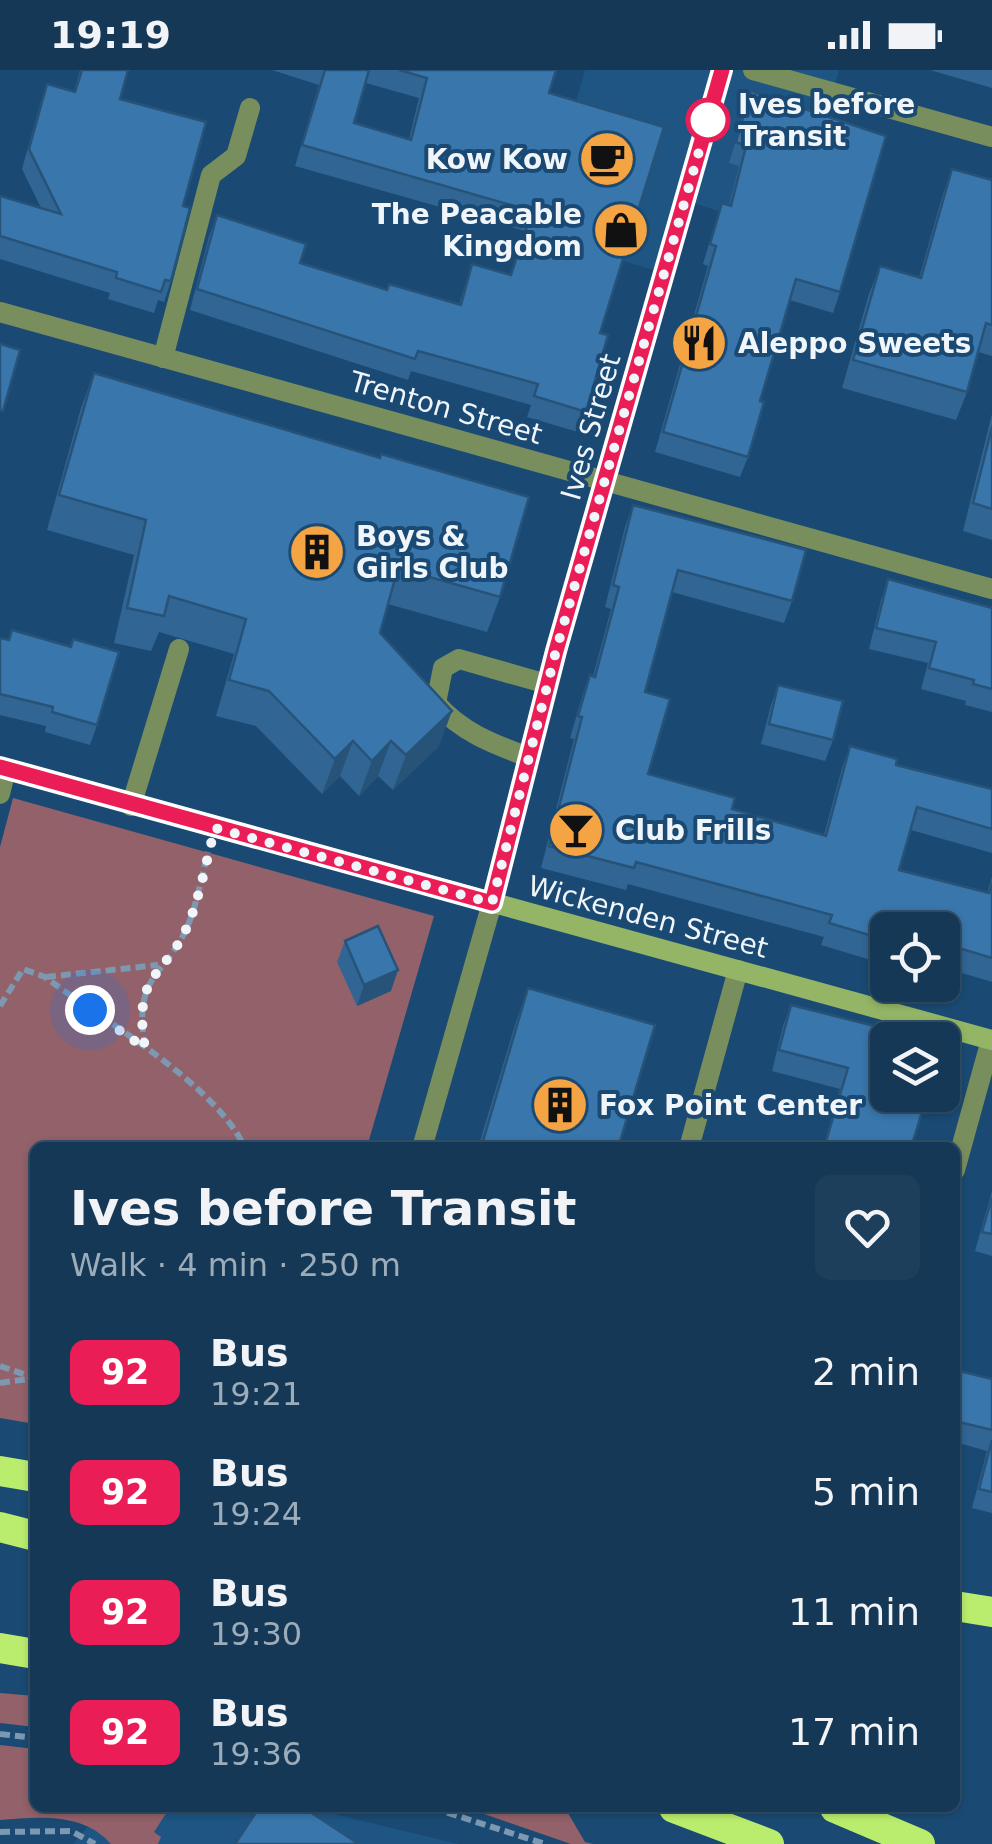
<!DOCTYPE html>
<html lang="en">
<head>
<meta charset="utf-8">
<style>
	body { margin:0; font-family:"DejaVu Sans",sans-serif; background:#1d3f5c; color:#f1f3f6; height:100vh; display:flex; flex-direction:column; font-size:38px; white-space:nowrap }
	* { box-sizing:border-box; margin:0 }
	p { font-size:32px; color:#9dacb9 }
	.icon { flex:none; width:55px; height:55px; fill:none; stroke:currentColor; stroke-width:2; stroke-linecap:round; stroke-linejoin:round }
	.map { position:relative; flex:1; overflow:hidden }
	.side { position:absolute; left:30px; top:1072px; width:930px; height:670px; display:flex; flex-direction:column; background:#143856; border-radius:15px; box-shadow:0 2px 8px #0004,0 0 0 2px #33526c }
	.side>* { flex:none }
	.badge { padding:0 20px; border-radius:15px; font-size:35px; line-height:65px }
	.buttons { position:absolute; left:870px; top:842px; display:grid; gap:20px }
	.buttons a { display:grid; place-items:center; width:90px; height:90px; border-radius:15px; background:#143856; box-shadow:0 2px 8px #0004,0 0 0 2px #33526c; font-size:50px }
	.you { position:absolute; width:50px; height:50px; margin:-25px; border:8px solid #fff; border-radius:50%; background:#1a73e8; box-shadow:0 0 0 15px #1a73e833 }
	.map>.badge { position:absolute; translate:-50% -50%; box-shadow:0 0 0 5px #fff }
	.round { display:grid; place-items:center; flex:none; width:105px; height:105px; border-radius:15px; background:#1d3f5c }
	.headline { display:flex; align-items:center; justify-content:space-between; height:170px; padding:0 40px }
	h1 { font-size:48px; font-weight:800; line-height:75px }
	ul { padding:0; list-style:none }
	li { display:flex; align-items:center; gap:30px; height:120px; padding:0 40px }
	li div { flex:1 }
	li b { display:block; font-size:38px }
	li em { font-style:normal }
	li .badge { min-width:110px; font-weight:700; text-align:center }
	.status { display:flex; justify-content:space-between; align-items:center; height:70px; padding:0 50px; background:#143856; direction:ltr }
	.status svg { height:28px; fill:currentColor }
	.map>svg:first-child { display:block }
	.built { fill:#1e5583 }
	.green { fill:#92616a }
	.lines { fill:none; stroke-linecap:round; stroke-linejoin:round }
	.path { stroke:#7c99b1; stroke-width:6; stroke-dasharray:10 5; stroke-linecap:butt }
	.lane { stroke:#798e5d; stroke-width:20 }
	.street { stroke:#798e5d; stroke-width:20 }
	.secondary { stroke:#93b565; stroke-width:20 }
	.highway { stroke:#baed6d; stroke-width:30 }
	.wall { fill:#316594; fill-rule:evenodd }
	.shaded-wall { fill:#285378 }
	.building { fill:#3976ac; stroke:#285378; stroke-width:2.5 }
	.line-casing { stroke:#fff; stroke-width:22 }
	.line { stroke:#ea1d57; stroke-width:15 }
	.walk { stroke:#f0f5fa; stroke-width:10; stroke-dasharray:0 18 }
	.stop-dot { fill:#fff; stroke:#ea1d57; stroke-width:5 }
	.labels { text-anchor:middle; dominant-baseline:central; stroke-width:8; stroke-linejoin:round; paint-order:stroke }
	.stop-label { font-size:28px; font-weight:bold; fill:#f0f5fa; stroke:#1a4a73; text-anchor:start }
	.poi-label { font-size:28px; font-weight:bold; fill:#f0f5fa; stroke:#1a4a73; text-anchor:start }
	.street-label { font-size:28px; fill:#f0f5fa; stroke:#1a4a73 }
</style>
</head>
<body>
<div class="status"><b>19:19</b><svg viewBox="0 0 49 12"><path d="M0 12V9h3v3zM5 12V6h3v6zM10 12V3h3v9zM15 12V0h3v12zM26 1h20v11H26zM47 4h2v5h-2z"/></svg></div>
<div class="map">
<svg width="992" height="1774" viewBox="0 0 992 1774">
	<rect width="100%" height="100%" fill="#1a4a73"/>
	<g class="built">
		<path d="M585,0H839L793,165L678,128L657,201L538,166Z"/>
		<path d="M149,1738H309L458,1774H73L96,1747Z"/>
	</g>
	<g class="green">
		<path d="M13,728L434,846L367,1077L35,1078V1354L0,1348V777Z"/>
		<path d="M0,1623L35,1626V1657L0,1653Z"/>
		<path d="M0,1675L35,1679V1738H177L165,1745L154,1762L161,1767L158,1774H111C83,1742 38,1747 0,1750Z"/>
		<path d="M467,1738H565L585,1772L593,1774H571Z"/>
	</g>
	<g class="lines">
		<g class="path">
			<path d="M46,907L158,895"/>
			<path d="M0,936L23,899L45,907C102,950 216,1014 245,1078"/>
			<path d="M145,977C132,900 168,908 190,850C198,829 202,804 208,782"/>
			<path d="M0,1296L32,1307"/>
			<path d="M0,1313L35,1308"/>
			<path d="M0,1664L35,1668"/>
			<path d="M433,1738L545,1774"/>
			<path d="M0,1762L71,1761L95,1774"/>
		</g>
		<g class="lane">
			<path d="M163,288L211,105L236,86L250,38"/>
			<path d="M528,687C493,674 461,662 436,633L443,598L459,589L547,614"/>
			<path d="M0,724L6,699"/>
			<path d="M131,736L179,579"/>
			<path d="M422,1078L492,833"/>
		</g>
		<g class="street">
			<path d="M753,0L992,67"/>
			<path d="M0,242L992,519"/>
			<path d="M689,1078L738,900"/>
			<path d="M955,1100L991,970"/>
		</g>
		<g class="secondary">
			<path d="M0,697L992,970"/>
			<path d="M492,833L547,614L722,0"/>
		</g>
		<g class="highway">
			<path d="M0,1401L35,1407"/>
			<path d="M0,1457L35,1466"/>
			<path d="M955,1536L992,1542"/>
			<path d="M0,1578L35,1584"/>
			<path d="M674,1738L769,1774"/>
			<path d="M835,1738L920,1774"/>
		</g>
	</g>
	<g class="wall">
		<path d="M80,0H128L120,29L183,136L171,211L164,232L158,230L154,243L108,229L110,223L0,189V126L41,138L22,99L40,35L47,14L74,22Z"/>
		<path d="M272,0H556L549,23L600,263L586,342L578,362L527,347L531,335L411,301L408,310L190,240L209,166L217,145L300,193L387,220L459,235L472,194L511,205L525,161L295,96L319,15ZM366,13L419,28L409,69L354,53Z"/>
		<path d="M930,0H992V18Z"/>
		<path d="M751,21L840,222L833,243L790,230L760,331L748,387L740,407L655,382L708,196L703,194L715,154L722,133L729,135L739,96L729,93Z"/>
		<path d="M952,99L992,110V286L978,282L967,322L956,350L842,318L869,224L880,196L919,208L942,127Z"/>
		<path d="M94,303L500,527L487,562L388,534L380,563L439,676L393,720L378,706L359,726L340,706L322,724L256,656L216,646L234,584L159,562L151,581L114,573L134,485L47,460L81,338Z"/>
		<path d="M992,344V470L963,461Z"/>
		<path d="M633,435L792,531L784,553L672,522L645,622L648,704L732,739L824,765L842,698L850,676L896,695L992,719V783L911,760L899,800L987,823L992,807V912L942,897V860H888V882L875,879L871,890L821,875L824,867L628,814L626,820L541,798L574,669L570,668L582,627L590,605L593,606L611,539L605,537L625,457Z"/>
		<path d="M888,509L992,538V642L965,635L966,631L921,619L928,593L869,579L881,530Z"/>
		<path d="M0,568L97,655L90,675L45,662L46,656L0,645Z"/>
		<path d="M778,615L833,670L825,691L761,674L771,635Z"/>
		<path d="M345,871L391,921L357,936L337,892Z"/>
		<path d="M528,918L618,1078H478L515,955Z"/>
		<path d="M791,935L930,970L911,1078H823L840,1019L772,1001L783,956Z"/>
		<path d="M992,1121V1186L975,1181Z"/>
		<path d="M955,1300L992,1309V1443L972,1438L987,1381L955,1372Z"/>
	</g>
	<g class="shaded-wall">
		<path d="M452,641L439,676L393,720L406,685Z"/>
		<path d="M353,671L340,706L322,724L335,689Z"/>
		<path d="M391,671L378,706L359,726L372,691Z"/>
		<path d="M398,900L391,921L357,936L364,915Z"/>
	</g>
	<g class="building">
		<path d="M82,0H128L120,29L206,52L183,136L190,138L171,211L165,210L161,222L116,208L117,202L0,166V126L61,144L29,79L47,14L75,22Z"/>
		<path d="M325,0H369L354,53L411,70L427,8L399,0H556L549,23L664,57L600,263L608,265L586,342L534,326L538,314L418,281L415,289L197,219L217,145L306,174L300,193L387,220L389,214L461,235L472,194L511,205L532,141L302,75Z"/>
		<path d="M751,21L886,66L840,222L796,209L760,331L764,332L748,387L663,362L716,176L710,174L722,133L731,136L746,76L736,72Z"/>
		<path d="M952,99L992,110V255L986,253L967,322L853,290L880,196L921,208Z"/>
		<path d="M0,274L20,280L3,341L0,340Z"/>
		<path d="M94,303L380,388L381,384L529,427L500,527L398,498L380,563L452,641L406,685L391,671L372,691L353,671L335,689L269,621L229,610L246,549L169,526L164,546L127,538L146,450L59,425Z"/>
		<path d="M992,357V439L973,433Z"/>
		<path d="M633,435L806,480L792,531L678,500L645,622L670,629L648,704L735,728L732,739L826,766L850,676L897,689L896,695L992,719V759L917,737L899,800L989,823L992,812V888L942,873V860H893L882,857L879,868L829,853L832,845L636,792L634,798L549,776L582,647L578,646L590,605L595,607L619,517L613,515Z"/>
		<path d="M888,509L992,538V619L973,614L974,610L929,598L936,572L876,558Z"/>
		<path d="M12,560L71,577L73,569L119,582L97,655L52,642L53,637L0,624V568L9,570Z"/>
		<path d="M778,615L843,631L833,670L769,654Z"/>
		<path d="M378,856L398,900L364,915L345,871Z"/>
		<path d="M528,918L655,955L618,1078H481Z"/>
		<path d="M791,935L930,970H888V1025H927L911,1078H824L848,998L779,980Z"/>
		<path d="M992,1127V1164L982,1162Z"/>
		<path d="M955,1300L992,1309V1360L955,1351Z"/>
		<path d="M992,1370V1422L979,1419Z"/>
		<path d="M259,1738H304L359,1774H235Z"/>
	</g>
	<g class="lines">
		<g class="line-casing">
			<path id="line" d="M0,697L492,833L556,581L722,0"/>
		</g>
		<use href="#line" class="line"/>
		<path class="walk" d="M90,940L145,978C132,899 167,909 190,850C201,821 207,788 215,758L492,833L556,581L708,50"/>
	</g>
	<defs>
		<g id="cafe-disc" transform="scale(2.875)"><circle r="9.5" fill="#f4a443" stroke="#1a4a73"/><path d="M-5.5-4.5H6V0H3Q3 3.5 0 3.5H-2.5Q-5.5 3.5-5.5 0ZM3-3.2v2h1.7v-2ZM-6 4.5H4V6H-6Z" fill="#111"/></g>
		<g id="shop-disc" transform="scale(2.875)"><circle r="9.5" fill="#f4a443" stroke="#1a4a73"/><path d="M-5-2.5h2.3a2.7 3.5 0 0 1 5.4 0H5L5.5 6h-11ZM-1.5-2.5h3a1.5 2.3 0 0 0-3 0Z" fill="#111"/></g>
		<g id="restaurant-disc" transform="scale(2.875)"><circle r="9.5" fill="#f4a443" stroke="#1a4a73"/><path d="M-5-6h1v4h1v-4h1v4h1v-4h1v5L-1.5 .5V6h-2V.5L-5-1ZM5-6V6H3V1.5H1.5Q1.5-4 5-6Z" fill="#111"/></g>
		<g id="building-disc" transform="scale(2.875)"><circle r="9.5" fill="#f4a443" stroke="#1a4a73"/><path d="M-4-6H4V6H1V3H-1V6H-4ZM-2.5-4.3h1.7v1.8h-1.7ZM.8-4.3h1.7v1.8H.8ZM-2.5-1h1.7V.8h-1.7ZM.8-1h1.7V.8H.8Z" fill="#111"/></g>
		<g id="bar-disc" transform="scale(2.875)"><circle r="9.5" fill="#f4a443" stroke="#1a4a73"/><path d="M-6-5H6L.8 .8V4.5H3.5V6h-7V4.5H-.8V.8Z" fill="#111"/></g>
	</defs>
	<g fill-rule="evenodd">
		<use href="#cafe-disc" x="607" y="89"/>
		<use href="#shop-disc" x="621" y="160"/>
		<use href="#restaurant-disc" x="699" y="273"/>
		<use href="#building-disc" x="317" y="482"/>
		<use href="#bar-disc" x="576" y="760"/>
		<use href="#building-disc" x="560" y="1035"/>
	</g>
	<circle class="stop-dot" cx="708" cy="50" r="20"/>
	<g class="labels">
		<g class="stop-label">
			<text x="738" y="34">Ives before<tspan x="738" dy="32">Transit</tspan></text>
		</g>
		<g class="poi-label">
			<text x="568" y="89" text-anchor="end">Kow Kow</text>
			<text x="582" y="144" text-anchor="end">The Peacable<tspan x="582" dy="32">Kingdom</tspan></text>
			<text x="738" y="273">Aleppo Sweets</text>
			<text x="356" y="466">Boys &amp;<tspan x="356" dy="32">Girls Club</tspan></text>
			<text x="615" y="760">Club Frills</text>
			<text x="599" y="1035">Fox Point Center</text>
		</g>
		<g class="street-label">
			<text transform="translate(446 338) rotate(16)">Trenton Street</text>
			<text transform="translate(591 357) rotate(-74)">Ives Street</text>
			<text transform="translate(648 847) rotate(15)">Wickenden Street</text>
		</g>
	</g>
</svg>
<div class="buttons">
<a><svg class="icon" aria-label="locate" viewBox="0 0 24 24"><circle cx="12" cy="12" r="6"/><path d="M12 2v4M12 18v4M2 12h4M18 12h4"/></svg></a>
<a><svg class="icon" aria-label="layers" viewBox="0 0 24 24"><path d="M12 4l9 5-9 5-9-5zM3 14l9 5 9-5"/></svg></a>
</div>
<div class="you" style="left:90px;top:940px"></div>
<section class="side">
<div class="headline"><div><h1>Ives before Transit</h1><p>Walk · 4 min · 250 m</p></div><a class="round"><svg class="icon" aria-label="heart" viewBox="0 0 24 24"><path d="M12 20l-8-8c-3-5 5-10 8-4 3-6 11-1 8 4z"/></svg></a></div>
<ul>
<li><span class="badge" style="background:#ea1d57;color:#fff">92</span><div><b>Bus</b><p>19:21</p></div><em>2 min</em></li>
<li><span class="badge" style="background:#ea1d57;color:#fff">92</span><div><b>Bus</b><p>19:24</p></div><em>5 min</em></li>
<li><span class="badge" style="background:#ea1d57;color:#fff">92</span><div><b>Bus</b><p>19:30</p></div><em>11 min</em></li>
<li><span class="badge" style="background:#ea1d57;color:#fff">92</span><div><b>Bus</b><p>19:36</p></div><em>17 min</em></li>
</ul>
</section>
</div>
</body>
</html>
